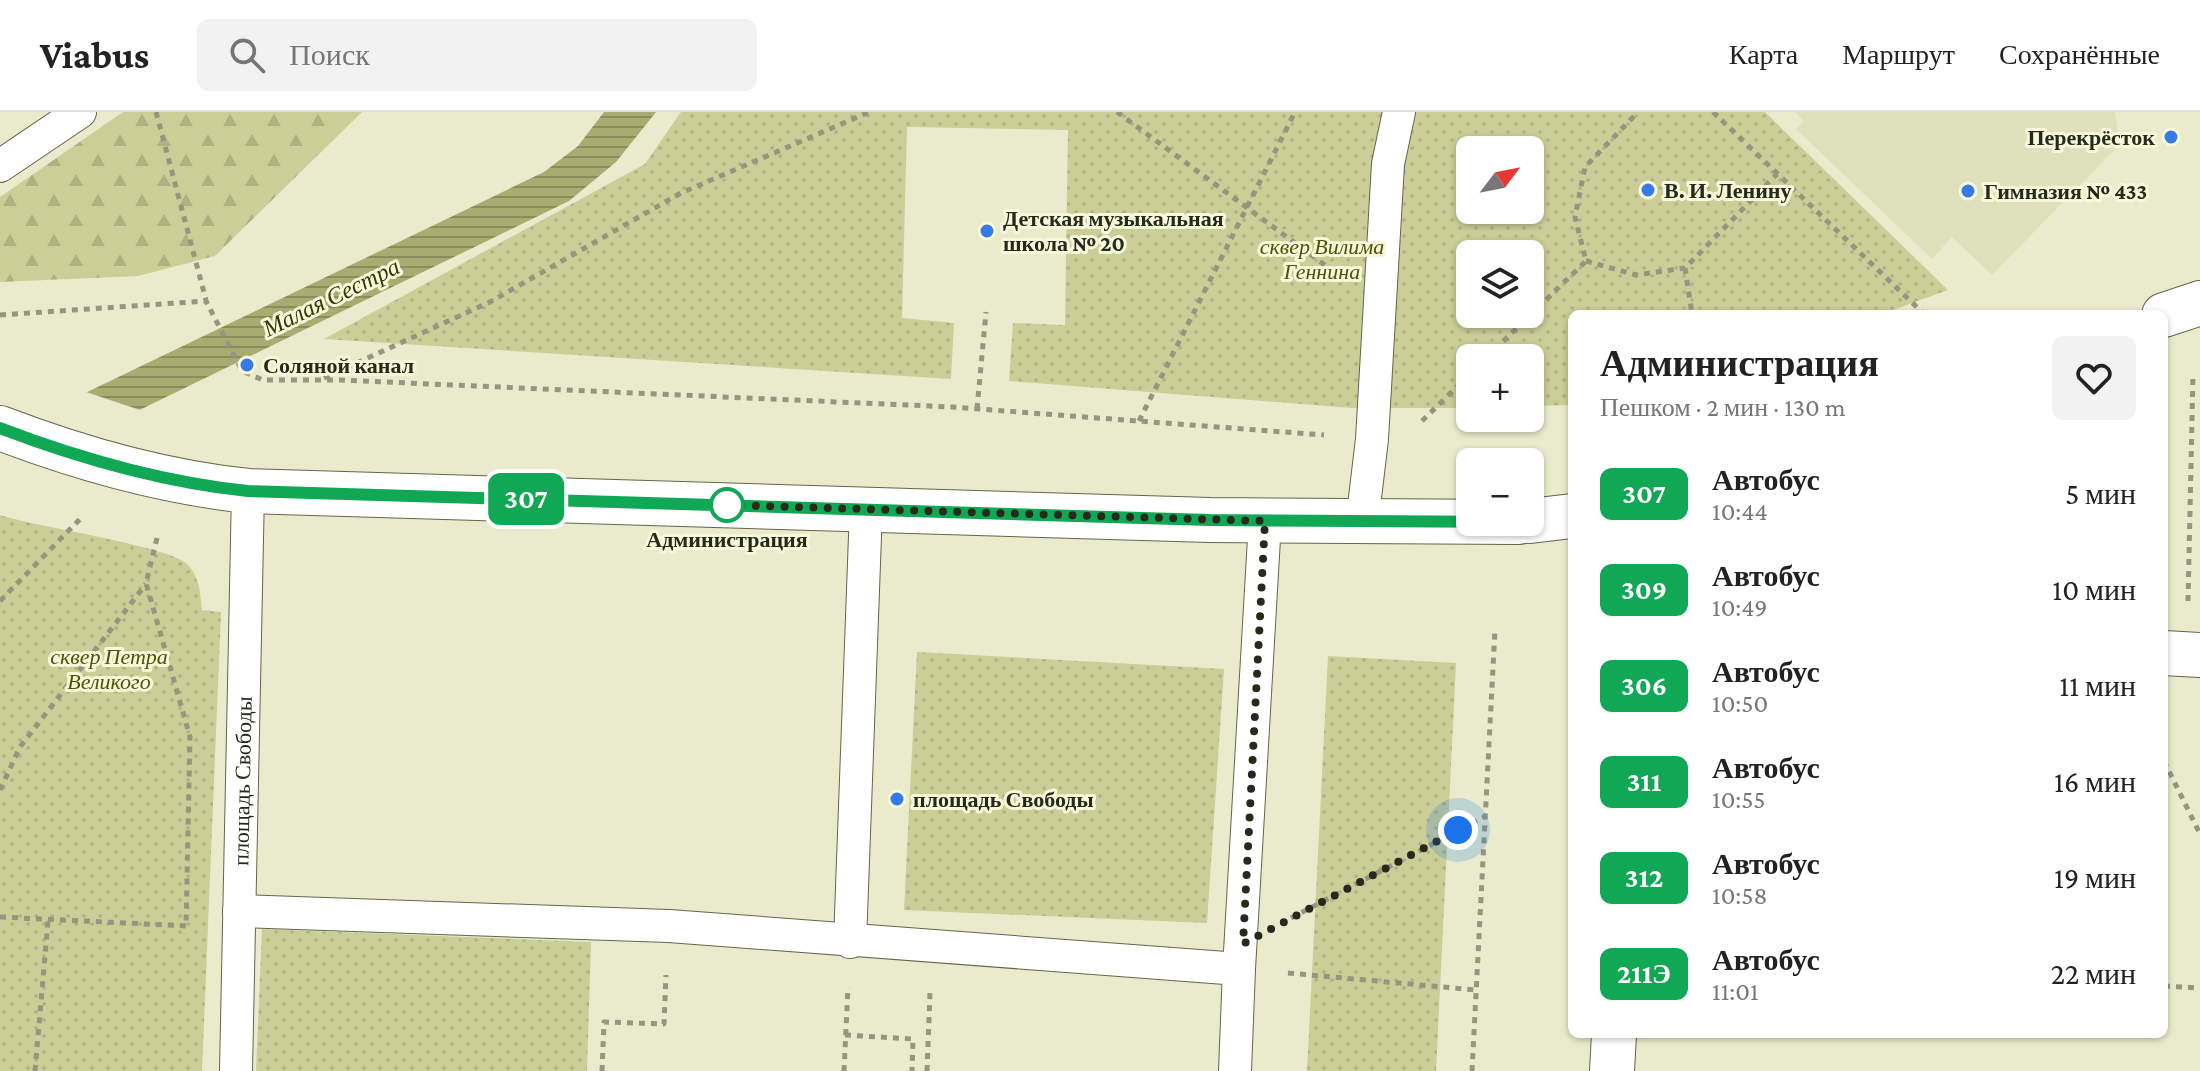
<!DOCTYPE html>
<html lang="ru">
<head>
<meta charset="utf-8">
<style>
	body { margin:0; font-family:"Crimson Pro",serif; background:#f2f2f2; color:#222; height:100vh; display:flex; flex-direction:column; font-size:30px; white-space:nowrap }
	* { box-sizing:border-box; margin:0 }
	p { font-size:26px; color:#767676 }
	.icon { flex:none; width:44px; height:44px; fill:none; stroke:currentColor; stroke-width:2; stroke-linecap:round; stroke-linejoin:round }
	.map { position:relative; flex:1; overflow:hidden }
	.panel { position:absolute; left:1568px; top:198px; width:600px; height:728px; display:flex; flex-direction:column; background:#fff; border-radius:12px; box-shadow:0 2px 6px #0004 }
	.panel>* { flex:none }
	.badge { padding:0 16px; border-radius:12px; font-size:28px; line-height:52px }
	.needle { width:52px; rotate:58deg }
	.controls { position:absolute; left:1456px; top:24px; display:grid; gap:16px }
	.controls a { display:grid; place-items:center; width:88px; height:88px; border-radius:12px; background:#fff; box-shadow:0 2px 6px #0004; font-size:40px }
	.you { position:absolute; width:40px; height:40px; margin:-20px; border:6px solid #fff; border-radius:50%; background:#1a73e8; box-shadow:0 0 0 12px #1a73e833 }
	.map>.badge { position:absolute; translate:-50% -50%; box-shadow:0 0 0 4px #fff }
	.round { display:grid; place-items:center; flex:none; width:84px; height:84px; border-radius:12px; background:#f2f2f2 }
	.head { display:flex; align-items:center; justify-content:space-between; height:136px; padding:0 32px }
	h1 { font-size:38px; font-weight:800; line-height:60px }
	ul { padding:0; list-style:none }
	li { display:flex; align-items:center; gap:24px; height:96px; padding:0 32px }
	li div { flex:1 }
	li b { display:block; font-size:30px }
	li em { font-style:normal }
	li .badge { min-width:88px; font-weight:700; text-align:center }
	header { display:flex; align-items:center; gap:48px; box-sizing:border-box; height:112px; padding:0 40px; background:#fff; border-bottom:2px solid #e0e0e0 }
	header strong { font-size:38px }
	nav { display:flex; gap:44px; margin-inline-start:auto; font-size:28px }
	.search { width:560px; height:72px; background:#f2f2f2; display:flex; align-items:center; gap:20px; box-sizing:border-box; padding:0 28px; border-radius:12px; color:#767676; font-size:30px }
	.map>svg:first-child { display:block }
	.built { fill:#dee1bb }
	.forest { fill:url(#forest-firs) }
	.park { fill:url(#park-dots); fill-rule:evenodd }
	.water { fill:url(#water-rules) }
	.pier { fill:#e9ebcc }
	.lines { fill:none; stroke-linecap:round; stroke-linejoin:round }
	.service-casing { stroke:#64664a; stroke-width:34 }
	.minor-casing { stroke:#64664a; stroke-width:46 }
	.secondary-casing { stroke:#64664a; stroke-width:46 }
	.path { stroke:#94967f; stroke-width:5; stroke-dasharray:6 6; stroke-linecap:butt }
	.service { stroke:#fff; stroke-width:32 }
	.minor { stroke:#fff; stroke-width:44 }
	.secondary { stroke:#fff; stroke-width:44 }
	.line-casing { stroke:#fff; stroke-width:18 }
	.line { stroke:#10a855; stroke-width:12 }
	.walk { stroke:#28291d; stroke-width:8; stroke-dasharray:0 14.4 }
	.poi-dot { fill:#357ae7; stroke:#f6f9d9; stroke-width:3 }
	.stop-dot { fill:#fff; stroke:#10a855; stroke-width:4 }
	.labels { text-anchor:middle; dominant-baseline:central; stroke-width:6; stroke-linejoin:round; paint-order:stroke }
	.poi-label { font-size:22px; font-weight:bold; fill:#28291d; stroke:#f6f9d9; text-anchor:start }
	.park-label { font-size:22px; font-style:italic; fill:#515208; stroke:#f6f9d9 }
	.stop-label { font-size:22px; font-weight:bold; fill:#28291d; stroke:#f6f9d9 }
	.street-label { font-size:22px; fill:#28291d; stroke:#f6f9d9 }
	.water-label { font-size:24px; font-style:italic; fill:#363705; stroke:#f6f9d9 }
</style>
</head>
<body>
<header>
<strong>Viabus</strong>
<div class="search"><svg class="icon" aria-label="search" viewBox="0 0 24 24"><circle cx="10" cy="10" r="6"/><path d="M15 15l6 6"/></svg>Поиск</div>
<nav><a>Карта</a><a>Маршрут</a><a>Сохранённые</a></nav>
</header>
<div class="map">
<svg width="2200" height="959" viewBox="0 0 2200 959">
	<defs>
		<pattern id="forest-firs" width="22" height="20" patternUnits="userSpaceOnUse" patternTransform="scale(2)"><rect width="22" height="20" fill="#cbce97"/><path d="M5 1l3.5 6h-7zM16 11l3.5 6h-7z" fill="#aeb182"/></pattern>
		<pattern id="park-dots" width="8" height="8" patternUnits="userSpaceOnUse" patternTransform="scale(2)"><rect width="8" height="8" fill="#cbce97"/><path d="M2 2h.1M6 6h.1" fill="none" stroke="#aeb182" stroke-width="1.8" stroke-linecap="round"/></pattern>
		<pattern id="water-rules" width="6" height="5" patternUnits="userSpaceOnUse" patternTransform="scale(2)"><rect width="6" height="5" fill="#a9ac70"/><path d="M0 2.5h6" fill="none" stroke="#8a8c5b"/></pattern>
	</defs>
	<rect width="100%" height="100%" fill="#e9ebcc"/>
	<path class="built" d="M1795,0H2115L2120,32L1992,163L1952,125L1932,147L1796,17L1804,9Z"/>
	<path class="forest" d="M123,0H362L215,144L138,164L0,170V85Z"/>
	<g class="park">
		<path d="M681,0H1765L1948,178L1882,202H1572V293L1530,294V246H1470V296H1352L1009,269L1013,211L1065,213L1068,18L907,15L902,206L954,211L951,267L324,227L645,52ZM1470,38H1530V98H1470ZM1470,142H1530V202H1470Z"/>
		<path d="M0,403C36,415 169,434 187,452C200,465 200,482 202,498L221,500L202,959H0Z"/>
		<path d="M917,540L1224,557L1207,811L904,798Z"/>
		<path d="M1328,544L1456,551L1436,959H1307Z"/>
		<path d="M262,817L591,830L587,959H256Z"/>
	</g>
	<path class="water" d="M604,0H656L616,50L569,89L0,366V322L544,60L578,34Z"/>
	<path class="pier" d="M80,278L146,300L0,370V318Z"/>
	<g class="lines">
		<g class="service-casing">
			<g id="service">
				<path d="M0,54L80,0"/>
				<path d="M1362,411L1372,327L1388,52L1399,0"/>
				<path d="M239,799L669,814L1239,857L1235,959"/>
				<path d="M850,830L866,397"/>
				<path d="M1239,857L1265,409"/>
				<path id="s1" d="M236,959L248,379"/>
			</g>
		</g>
		<g class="minor-casing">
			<g id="minor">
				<path d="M2164,541L2200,543"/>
				<path d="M1612,959L1614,922"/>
			</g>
		</g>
		<g class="secondary-casing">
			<g id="secondary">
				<path d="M2164,203L2200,191"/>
				<path d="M0,316C81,347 162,370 248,379L1210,408L1519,410"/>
				<path d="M1530,409L1572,404"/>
			</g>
		</g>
		<g class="path">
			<path d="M156,0L206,188"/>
			<path d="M1117,0L1333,159"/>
			<path d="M1713,0L1923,201"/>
			<path d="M1586,149L1636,163L1685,156L1777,62"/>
			<path d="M1685,156L1692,202"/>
			<path d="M0,203L206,189L242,259L263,268H340L952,295L1324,323"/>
			<path d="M1486,246L1586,149L1575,105L1585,55L1638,0"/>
			<path d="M324,266L490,190L681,81L869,0"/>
			<path d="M977,297L986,200"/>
			<path d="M1139,309L1295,0"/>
			<path d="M1422,309L1470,262"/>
			<path d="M157,426L146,471L190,625L186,814"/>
			<path d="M0,489L80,407"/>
			<path d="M2188,489L2193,262"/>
			<path d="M2164,649L2200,722"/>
			<path d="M0,678L20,635L146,472"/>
			<path d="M0,805L188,814"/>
			<path d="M1291,806L1484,705"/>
			<path d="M1288,861L1476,878"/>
			<path d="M2164,874L2200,876"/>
			<path d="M845,923L913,927L912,959"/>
			<path d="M35,959L48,809"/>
			<path d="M602,959L604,910L664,912L666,863"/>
			<path d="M844,959L848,875"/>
			<path d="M927,959L930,881"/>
			<path d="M1472,959L1495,517"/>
		</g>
		<use href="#service" class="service"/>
		<use href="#minor" class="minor"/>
		<use href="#secondary" class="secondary"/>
	</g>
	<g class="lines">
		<g class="line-casing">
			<path id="line" d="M0,316C81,347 162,370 248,379L1210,408L1519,410"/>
		</g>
		<use href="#line" class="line"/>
		<path class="walk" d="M727,393L1265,409L1243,832L1458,718"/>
	</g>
	<g class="poi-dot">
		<circle cx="2171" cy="25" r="8"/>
		<circle cx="1648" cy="78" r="8"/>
		<circle cx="1968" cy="79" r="8"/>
		<circle cx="987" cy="119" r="8"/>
		<circle cx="247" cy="253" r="8"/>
		<circle cx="897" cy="687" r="8"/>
	</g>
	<circle class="stop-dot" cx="727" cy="393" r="16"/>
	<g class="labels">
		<g class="poi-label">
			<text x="2155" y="25" text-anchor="end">Перекрёсток</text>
			<text x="1664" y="78">В. И. Ленину</text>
			<text x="1984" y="79">Гимназия № 433</text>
			<text x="1003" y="106">Детская музыкальная<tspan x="1003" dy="25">школа № 20</tspan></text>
			<text x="263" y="253">Соляной канал</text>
			<text x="913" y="687">площадь Свободы</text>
		</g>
		<g class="park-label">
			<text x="1322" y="134">сквер Вилима<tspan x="1322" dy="25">Геннина</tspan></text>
			<text x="109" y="544">сквер Петра<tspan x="109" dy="25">Великого</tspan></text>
		</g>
		<g class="stop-label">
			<text x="727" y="427">Администрация</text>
		</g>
		<g class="street-label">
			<text stroke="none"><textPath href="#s1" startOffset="290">площадь Свободы</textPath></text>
		</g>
		<g class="water-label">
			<text transform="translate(331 185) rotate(-26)">Малая Сестра</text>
		</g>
	</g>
</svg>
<div class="controls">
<a><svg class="needle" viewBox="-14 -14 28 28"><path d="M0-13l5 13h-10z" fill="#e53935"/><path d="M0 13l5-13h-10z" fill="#767676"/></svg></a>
<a><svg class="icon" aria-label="layers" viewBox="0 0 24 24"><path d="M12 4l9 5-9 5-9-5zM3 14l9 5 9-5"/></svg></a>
<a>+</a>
<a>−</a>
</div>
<div class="you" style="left:1458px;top:718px"></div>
<b class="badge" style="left:526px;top:387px;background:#10a855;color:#fff">307</b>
<section class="panel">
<div class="head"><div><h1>Администрация</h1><p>Пешком · 2 мин · 130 m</p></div><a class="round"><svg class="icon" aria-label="heart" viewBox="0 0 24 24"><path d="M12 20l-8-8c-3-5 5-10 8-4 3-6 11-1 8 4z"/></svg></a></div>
<ul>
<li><span class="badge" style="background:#10a855;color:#fff">307</span><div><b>Автобус</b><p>10:44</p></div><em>5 мин</em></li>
<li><span class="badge" style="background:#10a855;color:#fff">309</span><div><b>Автобус</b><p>10:49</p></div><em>10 мин</em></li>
<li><span class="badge" style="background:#10a855;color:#fff">306</span><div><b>Автобус</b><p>10:50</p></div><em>11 мин</em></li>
<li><span class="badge" style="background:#10a855;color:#fff">311</span><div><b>Автобус</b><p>10:55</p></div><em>16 мин</em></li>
<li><span class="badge" style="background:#10a855;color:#fff">312</span><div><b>Автобус</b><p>10:58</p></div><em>19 мин</em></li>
<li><span class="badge" style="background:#10a855;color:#fff">211Э</span><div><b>Автобус</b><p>11:01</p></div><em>22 мин</em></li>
</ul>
</section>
</div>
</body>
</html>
